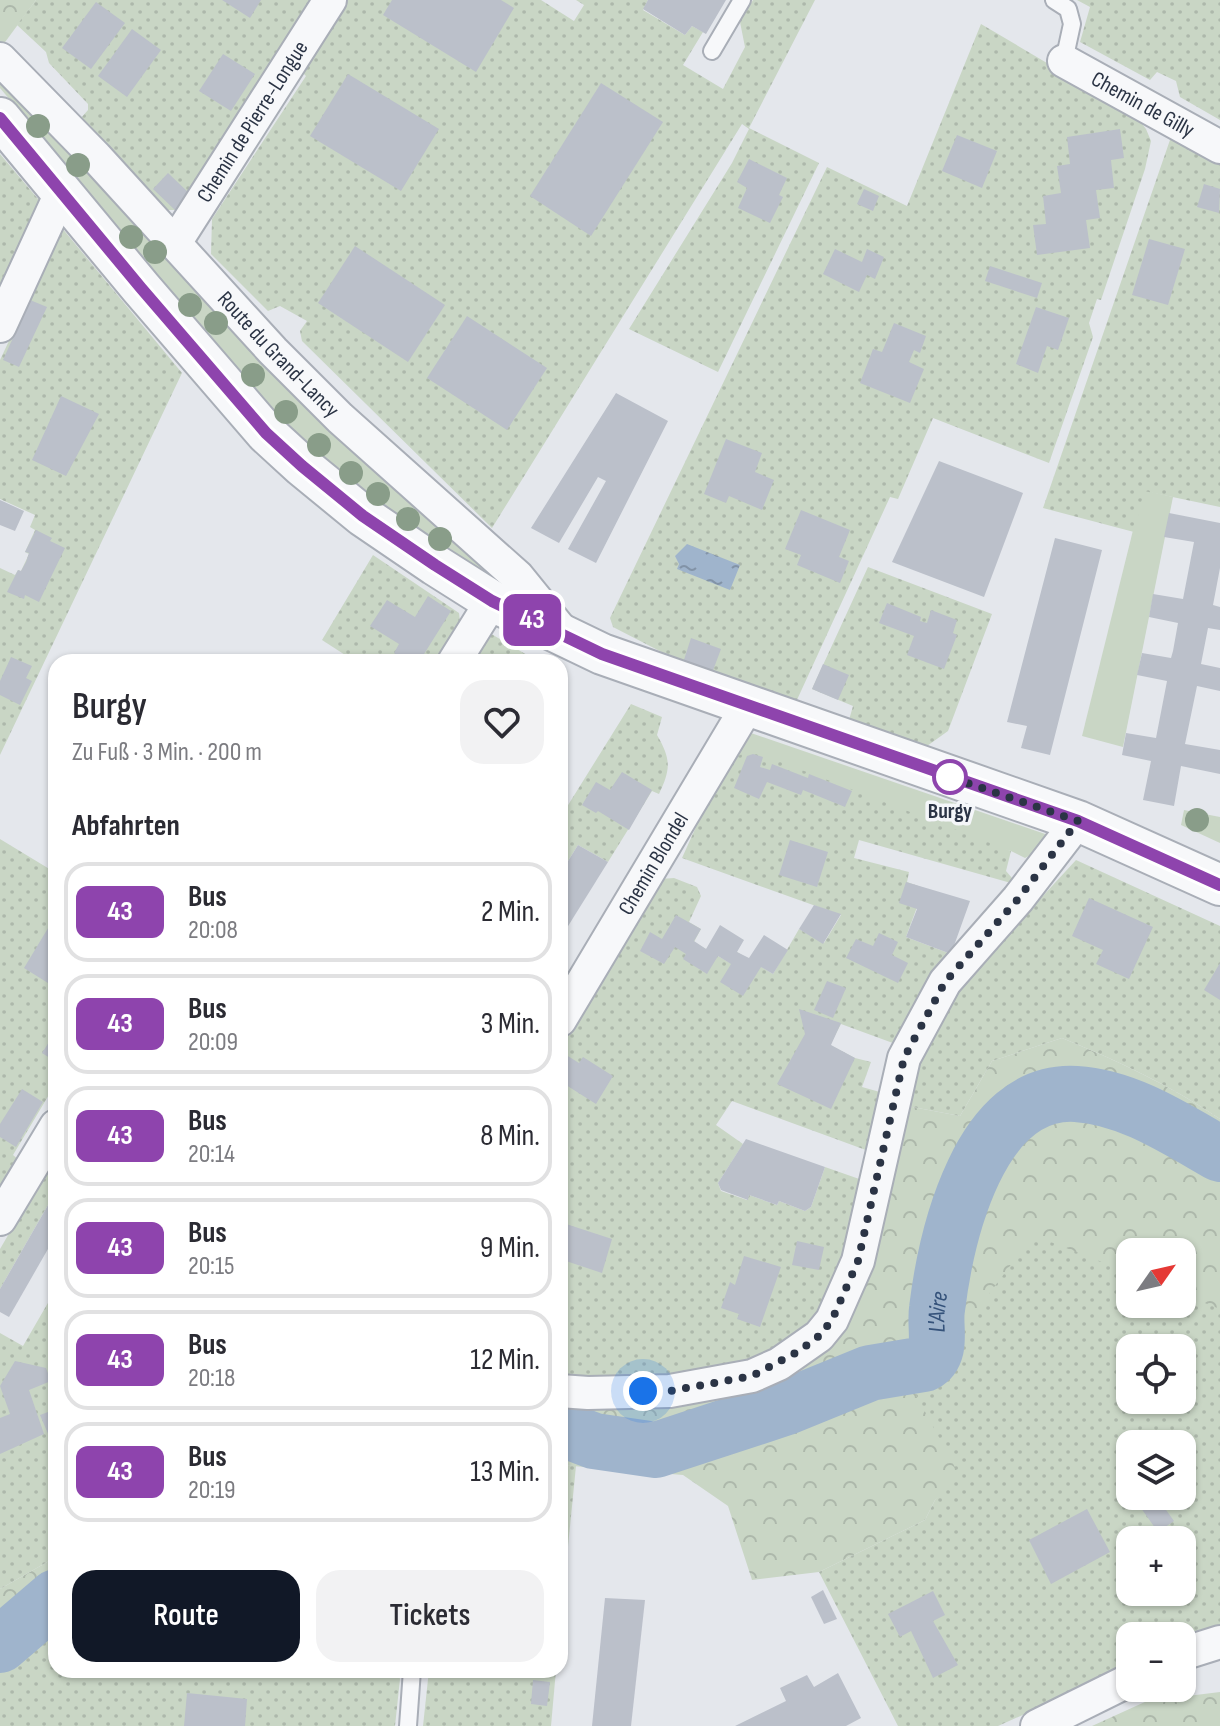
<!DOCTYPE html>
<html lang="de">
<head>
<meta charset="utf-8">
<style>
	body { margin:0; font-family:"Sofia Sans Condensed",sans-serif; background:#f2f2f3; color:#2b2b33; height:100vh; display:flex; flex-direction:column; font-size:30px; white-space:nowrap }
	* { box-sizing:border-box; margin:0 }
	p { font-size:26px; color:#7c7c81 }
	.icon { flex:none; width:44px; height:44px; fill:none; stroke:currentColor; stroke-width:2; stroke-linecap:round; stroke-linejoin:round }
	.map { position:relative; flex:1; overflow:hidden }
	.details { position:absolute; left:48px; top:654px; width:520px; height:1024px; display:flex; flex-direction:column; background:#fff; border-radius:24px; box-shadow:0 2px 6px #0004 }
	.details>* { flex:none }
	.badge { padding:0 16px; border-radius:12px; font-size:28px; line-height:52px }
	.needle { width:52px; rotate:56deg }
	.fabs { position:absolute; left:1116px; top:1238px; display:grid; gap:16px }
	.fabs a { display:grid; place-items:center; width:80px; height:80px; border-radius:16px; background:#fff; box-shadow:0 2px 6px #0004; font-size:40px }
	.you { position:absolute; width:40px; height:40px; margin:-20px; border:6px solid #fff; border-radius:50%; background:#1a73e8; box-shadow:0 0 0 12px #1a73e833 }
	.map>.badge { position:absolute; translate:-50% -50%; box-shadow:0 0 0 4px #fff }
	h2 { padding:0 24px; font-size:30px; line-height:72px }
	.round { display:grid; place-items:center; flex:none; width:84px; height:84px; border-radius:24px; background:#f2f2f3 }
	.headline { display:flex; align-items:center; justify-content:space-between; height:136px; padding:0 24px }
	h1 { font-size:38px; font-weight:600; line-height:60px }
	.button { display:flex; gap:16px; margin-top:auto; padding:16px 24px }
	.button a { flex:1; height:92px; border-radius:24px; background:#111827; color:#fff; font-size:32px; font-weight:600; line-height:92px; text-align:center }
	.button a+a { background:#f2f2f3; color:#2b2b33 }
	ul { padding:0; list-style:none }
	li { display:flex; align-items:center; gap:24px; height:100px; margin:0 16px 12px; padding:0 8px; border:4px solid #e1e1e2; border-radius:24px }
	li div { flex:1 }
	li b { display:block; font-size:30px }
	li em { font-style:normal }
	li .badge { min-width:88px; font-weight:700; text-align:center }
	.map>svg:first-child { display:block }
	.grass { fill:#c9d6c5 }
	.forest { fill:url(#forest-crowns); fill-rule:evenodd }
	.park { fill:url(#park-dots); fill-rule:evenodd }
	.water { fill:url(#water-ripples) }
	.lines { fill:none; stroke-linecap:round; stroke-linejoin:round }
	.river { stroke:#9fb4cc; stroke-width:56 }
	.building { fill:#bbc0ca }
	.service-casing { stroke:#a9aeb7; stroke-width:20 }
	.minor-casing { stroke:#a9aeb7; stroke-width:36 }
	.tertiary-casing { stroke:#a9aeb7; stroke-width:44 }
	.service { stroke:#f7f8fa; stroke-width:16 }
	.minor { stroke:#f7f8fa; stroke-width:32 }
	.tertiary { stroke:#f7f8fa; stroke-width:40 }
	.tree { fill:#899d89 }
	.line-casing { stroke:#fff; stroke-width:18 }
	.line { stroke:#8e44ad; stroke-width:12 }
	.walk { stroke:#2b3445; stroke-width:8; stroke-dasharray:0 14.4 }
	.stop-dot { fill:#fff; stroke:#8e44ad; stroke-width:4 }
	.labels { text-anchor:middle; dominant-baseline:central; stroke-width:7; stroke-linejoin:round; paint-order:stroke }
	.street-label { font-size:22px; fill:#2b3445; stroke:#f4f6f9 }
	.stop-label { font-size:22px; font-weight:bold; fill:#2b3445; stroke:#f4f6f9 }
	.water-label { font-size:24px; font-style:italic; fill:#34527a; stroke:#f4f6f9 }
</style>
</head>
<body>
<div class="map">
<svg width="1220" height="1726" viewBox="0 0 1220 1726">
	<defs>
		<pattern id="forest-crowns" width="20" height="18" patternUnits="userSpaceOnUse" patternTransform="scale(2)"><rect width="20" height="18" fill="#c9d6c5"/><path d="M2 6a3 3 0 1 1 6 0M12 15a3 3 0 1 1 6 0" fill="none" stroke="#adb8ab"/></pattern>
		<pattern id="park-dots" width="8" height="8" patternUnits="userSpaceOnUse" patternTransform="scale(2)"><rect width="8" height="8" fill="#c9d6c5"/><path d="M2 2h.1M6 6h.1" fill="none" stroke="#adb8ab" stroke-width="1.8" stroke-linecap="round"/></pattern>
		<pattern id="water-ripples" width="26" height="14" patternUnits="userSpaceOnUse" patternTransform="scale(2)"><rect width="26" height="14" fill="#9fb4cc"/><path d="M2 4q2-2 4 0t4 0M15 11q2-2 4 0t4 0" fill="none" stroke="#8293a7"/></pattern>
	</defs>
	<rect width="100%" height="100%" fill="#e4e7ec"/>
	<g class="grass">
		<path d="M0,70L494,569L502,586L405,525L324,461L259,396L0,88Z"/>
		<path d="M1143,490L1173,497L1123,747L1082,736Z"/>
		<path d="M748,732L1051,836L1040,850L1025,858L1011,851L711,781Z"/>
		<path d="M1184,810L1220,817V843L1181,825Z"/>
	</g>
	<g class="forest">
		<path d="M0,0H36L0,49Z"/>
		<path d="M1062,1038C1118,1061 1170,1085 1220,1119V1319L1094,1299L1034,1412L935,1500L925,1520L819,1572L752,1580L728,1506L683,1475L560,1465V1394L748,1383L902,1105L960,1116L992,1061ZM1130,1252H1182V1304H1130Z"/>
		<path d="M56,1557V1620L0,1663V1589Z"/>
		<path d="M1220,1692V1726H1092L1147,1701Z"/>
	</g>
	<g class="park">
		<path d="M36,0H314L190,194L175,210H167L81,118L88,110V104L49,63L46,52L17,25Z"/>
		<path d="M342,0H541L574,21L584,5L576,0H648L643,10L685,35L692,26L703,32L683,65L723,89L745,47L740,22L753,0H815L749,128L819,163L718,372L629,329L732,163L749,129L742,124L492,528L302,341L300,331L307,321L280,306L268,311L211,254L212,219L306,76L299,69Z"/>
		<path d="M1077,0H1220V120L1180,97L1176,81L1157,72L1150,80L1080,42L1090,7Z"/>
		<path d="M981,24L1135,115L1146,129L1151,141L1145,169L1101,300L1097,299L1089,323L1093,337L1049,463L933,418L898,499L890,497L796,702L683,663L613,627L610,618L827,167L907,206Z"/>
		<path d="M1171,137L1220,163V507L1144,491L1134,532L1043,508Z"/>
		<path d="M0,154L44,206L0,303Z"/>
		<path d="M62,228L182,373L0,755V568L15,575L18,570L21,571L29,554L25,552L35,530L30,527L35,515L0,499V360Z"/>
		<path d="M373,555L459,613L461,631L439,662H356L322,640Z"/>
		<path d="M868,567L992,614L948,731L927,746L849,720L853,706L812,689Z"/>
		<path d="M488,632L539,662H468Z"/>
		<path d="M631,704L662,717L657,735C671,759 671,769 659,794L652,791L608,862L578,845L560,874V818Z"/>
		<path d="M750,750L1011,851L1006,871L1018,885L859,840L854,858L909,872L907,882L924,888L906,937L951,954L901,1046L841,1024L830,1045L855,1058L871,1062L862,1087L887,1094L874,1153L732,1101L716,1125L743,1144L718,1183L721,1191L747,1200L749,1195L777,1205L779,1201L805,1211L811,1207L825,1167L865,1181L848,1248L817,1324L778,1351L722,1370L607,1384L560,1380V1042L660,879L674,878L697,887L701,896L689,922L701,929L694,942L730,963L737,952L773,974L799,929L824,943L841,915L682,858L709,798L732,759Z"/>
		<path d="M0,839L56,873V1083L13,1155L19,1160L0,1190Z"/>
		<path d="M1076,860L1220,926V1119C1170,1085 1118,1061 1062,1038L992,1061L960,1116L902,1105L915,1051L952,995Z"/>
		<path d="M56,1153V1191L0,1289V1249Z"/>
		<path d="M1033,1235L1130,1273V1304H1182V1294L1220,1309V1625L1182,1642V1636H1130V1667L998,1726H898L819,1572L925,1520L935,1500L958,1473L915,1393ZM1130,1348H1182V1400H1130ZM1130,1444H1182V1496H1130ZM1130,1540H1182V1592H1130Z"/>
		<path d="M56,1289V1557L0,1589V1333L23,1346Z"/>
		<path d="M560,1465L576,1466L560,1627Z"/>
		<path d="M56,1611V1670H397L400,1679L395,1726H0V1663Z"/>
		<path d="M429,1670H556L551,1726H423Z"/>
	</g>
	<path class="water" d="M687,544L740,565L730,590L677,569L679,564L675,556Z"/>
	<g class="lines">
		<g class="river">
			<path id="s1" d="M560,1428L594,1441L656,1450L784,1408L870,1373L924,1364C944,1353 934,1328 937,1309C946,1236 979,1088 1076,1094C1128,1097 1176,1129 1220,1154"/>
			<path d="M0,1645L56,1597"/>
		</g>
	</g>
	<g class="building">
		<path d="M222,0H261L250,18Z"/>
		<path d="M392,0H501L514,8L476,72L383,15Z"/>
		<path d="M648,0H726L706,34L692,26L685,35L643,9Z"/>
		<path d="M96,2L125,23L91,69L62,48Z"/>
		<path d="M132,29L161,50L127,97L98,76Z"/>
		<path d="M223,54L255,74L231,111L199,91Z"/>
		<path d="M348,74L439,129L401,191L310,136Z"/>
		<path d="M601,83L663,122L591,236L530,196Z"/>
		<path d="M1120,129L1124,158L1111,160L1114,188L1096,190L1100,218L1086,220L1090,248L1037,255L1033,225L1046,224L1043,196L1061,193L1057,166L1070,164L1067,137Z"/>
		<path d="M957,135L997,151L982,188L942,171Z"/>
		<path d="M749,159L787,178L779,195L783,197L770,223L738,208L747,188L737,182Z"/>
		<path d="M168,173L190,194L175,210L153,189Z"/>
		<path d="M1204,184L1220,189L1219,213L1197,207Z"/>
		<path d="M864,189L879,196L873,211L857,204Z"/>
		<path d="M1149,239L1185,249L1168,305L1132,295Z"/>
		<path d="M355,246L445,305L408,362L318,303Z"/>
		<path d="M835,249L862,262L867,249L884,257L875,279L867,275L859,292L823,274Z"/>
		<path d="M990,266L1042,283L1037,298L985,281Z"/>
		<path d="M30,300L47,307L19,367L3,360Z"/>
		<path d="M1036,307L1069,318L1058,350L1047,346L1038,373L1016,364Z"/>
		<path d="M467,316L547,368L507,430L427,378Z"/>
		<path d="M894,323L926,336L920,353L914,350L909,362L924,369L910,403L860,383L873,349L882,352Z"/>
		<path d="M616,393L668,421L596,563L568,549L606,481L598,477L559,543L531,528Z"/>
		<path d="M61,396L99,414L66,476L32,460Z"/>
		<path d="M726,439L762,453L755,472L774,480L762,510L729,496L726,503L704,494Z"/>
		<path d="M939,461L1023,493L984,597L892,562Z"/>
		<path d="M0,500L24,511L15,531L0,525Z"/>
		<path d="M801,510L850,530L839,557L849,561L840,583L797,565L801,555L785,549Z"/>
		<path d="M1169,513L1220,523V568L1213,605L1220,607V630L1208,628L1201,664L1220,668V691L1197,686L1185,744L1220,750V774L1181,766L1174,806L1143,800L1151,761L1122,755L1126,733L1156,738L1167,681L1137,675L1142,653L1171,658L1173,651L1178,623L1149,617L1153,594L1183,599L1194,542L1164,537Z"/>
		<path d="M36,530L52,538L50,541L65,548L39,602L25,595L24,599L7,592L18,570L21,571L26,562L29,553L25,552Z"/>
		<path d="M1055,538L1102,550L1050,755L1021,748L1027,726L1007,722Z"/>
		<path d="M428,596L451,611L419,662H409L394,653L399,644L370,626L387,600L415,617Z"/>
		<path d="M887,603L921,617L920,621L927,623L931,610L957,620L953,633L957,635L944,669L907,655L914,636L879,623Z"/>
		<path d="M691,638L721,649L712,673L683,663Z"/>
		<path d="M11,657L32,666L26,678L32,681L20,705L0,695V681Z"/>
		<path d="M823,664L849,675L838,700L812,689Z"/>
		<path d="M753,754L763,757L760,767L770,770L772,764L808,778L809,774L852,791L845,807L803,790L801,795L767,782L759,799L734,788L747,756Z"/>
		<path d="M622,772L652,790L629,830L598,811L596,813L582,805L596,782L610,790Z"/>
		<path d="M790,840L828,852L817,887L779,875Z"/>
		<path d="M578,845L608,862L560,939V874Z"/>
		<path d="M906,882L970,901L951,954L906,937L917,909L899,903Z"/>
		<path d="M1089,898L1153,927L1129,979L1096,964L1103,950L1072,936Z"/>
		<path d="M814,905L841,914L823,944L799,929Z"/>
		<path d="M56,915V988L24,968Z"/>
		<path d="M676,915L701,929L694,941L706,949L720,925L744,940L737,952L749,958L764,935L788,950L773,974L761,967L743,996L720,982L731,964L718,956L707,974L683,959L686,954L675,947L664,964L640,951L650,932L662,939Z"/>
		<path d="M879,933L898,942L892,955L908,963L898,983L846,958L856,939L873,946Z"/>
		<path d="M1220,963V1000L1204,990Z"/>
		<path d="M827,981L846,988L833,1018L814,1010Z"/>
		<path d="M799,1009L841,1023L831,1045L855,1058L831,1109L777,1084L805,1034Z"/>
		<path d="M56,1031V1062L42,1053Z"/>
		<path d="M563,1053L579,1063L583,1057L613,1076L596,1104L566,1085L560,1095V1058Z"/>
		<path d="M22,1089L43,1102L16,1147L0,1137V1124Z"/>
		<path d="M746,1139L825,1167L811,1207L805,1211L779,1201L777,1205L749,1195L748,1200L721,1190L718,1183Z"/>
		<path d="M56,1191V1235L9,1317L0,1312V1289Z"/>
		<path d="M560,1222L612,1239L602,1273L560,1259Z"/>
		<path d="M797,1241L824,1247L819,1270L792,1265Z"/>
		<path d="M744,1256L781,1267L760,1327L737,1319L739,1314L721,1308L730,1282L735,1285Z"/>
		<path d="M15,1361L46,1368L51,1381L29,1390L44,1434L0,1454V1418L10,1414L0,1386Z"/>
		<path d="M56,1409V1433L49,1436L40,1415Z"/>
		<path d="M1142,1496H1156L1174,1521L1158,1532L1136,1501Z"/>
		<path d="M1087,1509L1110,1552L1051,1584L1029,1540Z"/>
		<path d="M823,1590L837,1619L824,1624L811,1597Z"/>
		<path d="M933,1591L945,1615L933,1621L958,1665L933,1678L911,1631L900,1637L888,1614Z"/>
		<path d="M605,1598L645,1600L631,1726H592Z"/>
		<path d="M838,1673L861,1718L846,1726H735L786,1701L780,1688L807,1675L814,1687Z"/>
		<path d="M533,1680L550,1682L547,1706L531,1704Z"/>
		<path d="M187,1693L247,1699L245,1726H184Z"/>
	</g>
	<g class="lines">
		<g class="service-casing">
			<g id="service">
				<path d="M1054,0L1068,9L1072,24L1064,61"/>
				<path d="M712,51L742,0"/>
				<path d="M408,1726L412,1670"/>
			</g>
		</g>
		<g class="minor-casing">
			<g id="minor">
				<path id="s2" d="M0,59L96,157L273,351L340,418L518,577L565,635"/>
				<path id="s3" d="M1064,61L1220,147"/>
				<path id="s4" d="M175,243L330,0"/>
				<path d="M0,326L61,193"/>
				<path d="M454,662L492,601"/>
				<path id="s5" d="M560,1020L747,707"/>
				<path d="M0,1219L56,1126"/>
				<path d="M560,1391L588,1393L670,1391L752,1376L779,1364L819,1336L832,1320L858,1261L904,1058L945,982L1018,899L1078,821"/>
				<path d="M1182,1654L1220,1642"/>
				<path d="M1037,1726L1130,1680"/>
			</g>
		</g>
		<g class="tertiary-casing">
			<path id="tertiary" d="M0,118L141,288L266,433L302,466L363,516L435,565L492,601L602,654L1078,821L1220,885"/>
		</g>
		<use href="#service" class="service"/>
		<use href="#minor" class="minor"/>
		<use href="#tertiary" class="tertiary"/>
	</g>
	<g class="tree">
		<circle cx="38" cy="126" r="12"/>
		<circle cx="78" cy="165" r="12"/>
		<circle cx="131" cy="237" r="12"/>
		<circle cx="155" cy="252" r="12"/>
		<circle cx="190" cy="305" r="12"/>
		<circle cx="216" cy="323" r="12"/>
		<circle cx="253" cy="375" r="12"/>
		<circle cx="286" cy="412" r="12"/>
		<circle cx="319" cy="445" r="12"/>
		<circle cx="351" cy="473" r="12"/>
		<circle cx="378" cy="494" r="12"/>
		<circle cx="408" cy="519" r="12"/>
		<circle cx="440" cy="539" r="12"/>
		<circle cx="1197" cy="820" r="12"/>
	</g>
	<g class="lines">
		<g class="line-casing">
			<path id="line" d="M0,118L141,288L266,433L302,466L363,516L435,565L492,601L602,654L1078,821L1220,885"/>
		</g>
		<use href="#line" class="line"/>
		<path class="walk" d="M643,1391H670L752,1376L799,1351L819,1336L832,1320L858,1261L904,1058L945,982L1018,899L1078,821L950,777"/>
	</g>
	<circle class="stop-dot" cx="950" cy="777" r="16"/>
	<g class="labels">
		<g class="street-label">
			<text stroke="none"><textPath href="#s3" startOffset="90">Chemin de Gilly</textPath></text>
			<text stroke="none"><textPath href="#s4" startOffset="144">Chemin de Pierre-Longue</textPath></text>
			<text stroke="none"><textPath href="#s2" startOffset="406">Route du Grand-Lancy</textPath></text>
			<text stroke="none"><textPath href="#s5" startOffset="182">Chemin Blondel</textPath></text>
		</g>
		<g class="stop-label">
			<text x="950" y="811">Burgy</text>
		</g>
		<g class="water-label">
			<text stroke="none"><textPath href="#s1" startOffset="438">L'Aire</textPath></text>
		</g>
	</g>
</svg>
<div class="fabs">
<a><svg class="needle" viewBox="-14 -14 28 28"><path d="M0-13l5 13h-10z" fill="#e53935"/><path d="M0 13l5-13h-10z" fill="#7c7c81"/></svg></a>
<a><svg class="icon" aria-label="locate" viewBox="0 0 24 24"><circle cx="12" cy="12" r="6"/><path d="M12 2v4M12 18v4M2 12h4M18 12h4"/></svg></a>
<a><svg class="icon" aria-label="layers" viewBox="0 0 24 24"><path d="M12 4l9 5-9 5-9-5zM3 14l9 5 9-5"/></svg></a>
<a>+</a>
<a>−</a>
</div>
<div class="you" style="left:643px;top:1391px"></div>
<b class="badge" style="left:532px;top:620px;background:#8e44ad;color:#fff">43</b>
<section class="details">
<div class="headline"><div><h1>Burgy</h1><p>Zu Fuß · 3 Min. · 200 m</p></div><a class="round"><svg class="icon" aria-label="heart" viewBox="0 0 24 24"><path d="M12 20l-8-8c-3-5 5-10 8-4 3-6 11-1 8 4z"/></svg></a></div>
<h2>Abfahrten</h2>
<ul>
<li><span class="badge" style="background:#8e44ad;color:#fff">43</span><div><b>Bus</b><p>20:08</p></div><em>2 Min.</em></li>
<li><span class="badge" style="background:#8e44ad;color:#fff">43</span><div><b>Bus</b><p>20:09</p></div><em>3 Min.</em></li>
<li><span class="badge" style="background:#8e44ad;color:#fff">43</span><div><b>Bus</b><p>20:14</p></div><em>8 Min.</em></li>
<li><span class="badge" style="background:#8e44ad;color:#fff">43</span><div><b>Bus</b><p>20:15</p></div><em>9 Min.</em></li>
<li><span class="badge" style="background:#8e44ad;color:#fff">43</span><div><b>Bus</b><p>20:18</p></div><em>12 Min.</em></li>
<li><span class="badge" style="background:#8e44ad;color:#fff">43</span><div><b>Bus</b><p>20:19</p></div><em>13 Min.</em></li>
</ul>
<div class="button"><a>Route</a><a>Tickets</a></div>
</section>
</div>
</body>
</html>
